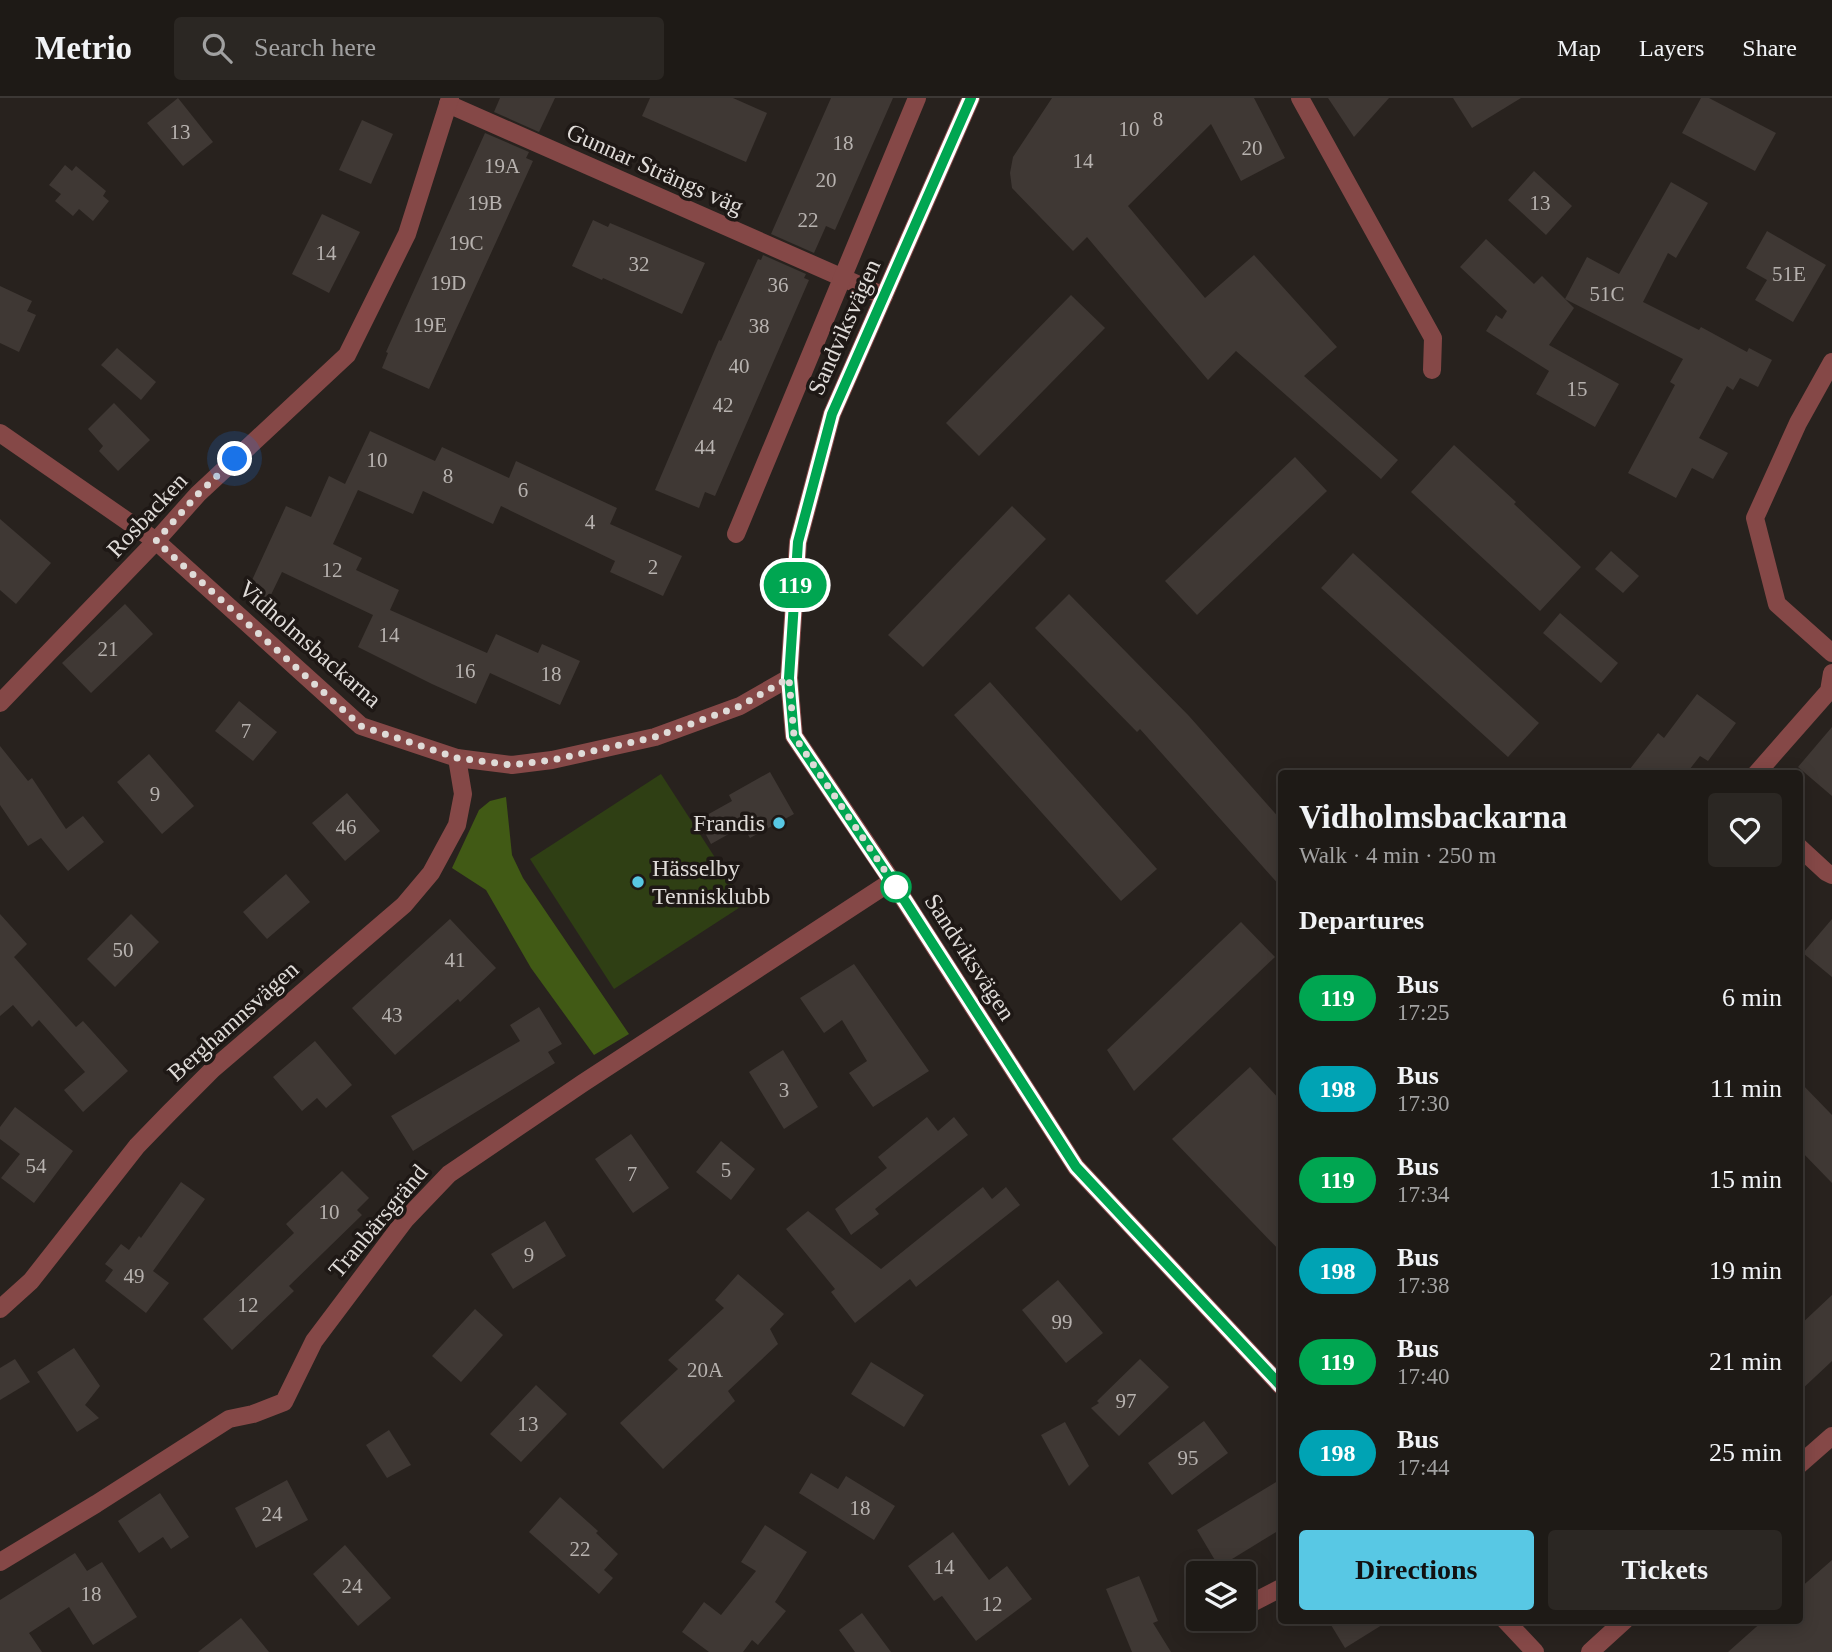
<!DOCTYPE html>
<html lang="en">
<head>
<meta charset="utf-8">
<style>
	body { margin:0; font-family:"Times New Roman",serif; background:#2b2723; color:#f1f3f6; height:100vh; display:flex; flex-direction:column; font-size:26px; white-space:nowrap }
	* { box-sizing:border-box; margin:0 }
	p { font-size:23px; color:#a1a1a1 }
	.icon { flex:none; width:38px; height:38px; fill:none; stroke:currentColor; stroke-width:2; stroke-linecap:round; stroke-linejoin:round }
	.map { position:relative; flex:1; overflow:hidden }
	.side { position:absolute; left:1278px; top:672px; width:525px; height:854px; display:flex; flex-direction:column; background:#1e1a16; border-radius:7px; box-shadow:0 4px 18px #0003,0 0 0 2px #3c3835 }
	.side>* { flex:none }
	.badge { padding:0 14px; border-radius:23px; font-size:24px; line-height:46px }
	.fabs { position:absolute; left:1186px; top:1463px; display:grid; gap:14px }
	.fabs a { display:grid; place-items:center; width:70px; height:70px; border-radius:7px; background:#1e1a16; box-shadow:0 4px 18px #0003,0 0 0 2px #3c3835; font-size:35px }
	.you { position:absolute; width:35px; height:35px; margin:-18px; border:5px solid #fff; border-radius:50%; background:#1a73e8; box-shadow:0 0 0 10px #1a73e833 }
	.map>.badge { position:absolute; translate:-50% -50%; box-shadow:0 0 0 4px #fff }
	h2 { padding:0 21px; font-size:26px; line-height:63px }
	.round { display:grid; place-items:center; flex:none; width:74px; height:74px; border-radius:7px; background:#2b2723 }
	.headline { display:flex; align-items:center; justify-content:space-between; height:119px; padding:0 21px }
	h1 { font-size:33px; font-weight:700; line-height:52px }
	.primary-button { display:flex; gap:14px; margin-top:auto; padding:14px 21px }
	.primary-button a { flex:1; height:80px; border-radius:7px; background:#58c8e4; color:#111; font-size:28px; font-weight:700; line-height:80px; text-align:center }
	.primary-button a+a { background:#2b2723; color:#f1f3f6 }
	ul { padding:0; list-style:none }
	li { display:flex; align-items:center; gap:21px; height:91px; padding:0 21px }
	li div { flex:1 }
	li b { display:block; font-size:26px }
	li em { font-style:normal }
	li .badge { min-width:77px; font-weight:700; text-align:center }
	header { display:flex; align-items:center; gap:42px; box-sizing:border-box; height:98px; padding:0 35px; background:#1e1a16; border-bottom:2px solid #3c3835 }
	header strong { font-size:33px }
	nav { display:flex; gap:38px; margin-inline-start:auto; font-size:24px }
	.search { width:490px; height:63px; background:#2b2723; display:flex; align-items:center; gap:18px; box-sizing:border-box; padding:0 24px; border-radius:7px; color:#a1a1a1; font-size:26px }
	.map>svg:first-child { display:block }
	.green { fill:#2f3f14 }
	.forest { fill:#415a15 }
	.building { fill:#3f3834 }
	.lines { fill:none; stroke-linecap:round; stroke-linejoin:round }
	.minor { stroke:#854847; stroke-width:18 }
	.line-casing { stroke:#fff; stroke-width:16 }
	.line { stroke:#00a651; stroke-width:10 }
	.walk { stroke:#dfdbd8; stroke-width:7; stroke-dasharray:0 12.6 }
	.poi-dot { fill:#58c8e4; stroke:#1e1815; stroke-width:2.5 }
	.stop-dot { fill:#fff; stroke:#00a651; stroke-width:3.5 }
	.labels { text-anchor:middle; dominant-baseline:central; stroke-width:7; stroke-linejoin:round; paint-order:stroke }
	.number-label { font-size:21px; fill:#b7b2af }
	.street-label { font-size:24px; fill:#dfdbd8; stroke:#1e1815 }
	.poi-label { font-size:24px; fill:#dfdbd8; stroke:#1e1815; text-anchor:end }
</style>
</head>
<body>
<header>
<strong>Metrio</strong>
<div class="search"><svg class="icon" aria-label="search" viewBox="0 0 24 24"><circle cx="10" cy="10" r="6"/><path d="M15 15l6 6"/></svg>Search here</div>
<nav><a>Map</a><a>Layers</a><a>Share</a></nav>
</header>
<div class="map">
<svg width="1832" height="1554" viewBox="0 0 1832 1554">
	<rect width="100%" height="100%" fill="#28221e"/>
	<path class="green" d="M661,676L745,806L614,891L530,761Z"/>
	<path class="forest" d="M506,699L512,757L523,780L629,936L594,957L531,870L486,792L452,770L479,712L490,703Z"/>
	<g class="building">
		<path d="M178,0L213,44L183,68L147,25Z"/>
		<path d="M500,0H555L539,34L494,14Z"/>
		<path d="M650,0H733L767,15L746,64L642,18Z"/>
		<path d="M831,0H893L835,132L826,128L814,155L771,136Z"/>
		<path d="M1052,0H1254L1285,60L1241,83L1211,26L1128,108L1205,200L1254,157L1337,249L1304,278L1398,362L1381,381L1236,253L1208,282L1087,139L1073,153L1012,90L1010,75L1013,59Z"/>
		<path d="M1328,0H1389L1354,39Z"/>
		<path d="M1453,0H1521L1472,30Z"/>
		<path d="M1701,0H1709L1776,35L1755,73L1682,35Z"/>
		<path d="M362,22L393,36L371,86L339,72Z"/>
		<path d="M485,35L529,54L526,60L533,63L429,291L382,270L388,255L386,254Z"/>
		<path d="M65,67L72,73L76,68L106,93L103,98L109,103L93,123L79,111L73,118L55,103L61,96L49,87Z"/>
		<path d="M1534,73L1572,108L1546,137L1508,102Z"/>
		<path d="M1671,84L1708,105L1676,160L1668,155L1643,204L1699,232L1701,229L1747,254L1749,250L1772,262L1758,289L1740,280L1733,292L1727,288L1699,340L1728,355L1713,381L1692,370L1676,400L1628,375L1675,287L1670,284L1683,261L1565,201L1587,159L1619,176Z"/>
		<path d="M322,116L360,134L329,195L292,176Z"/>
		<path d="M593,122L608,129L610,125L705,165L682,216L603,180L602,182L572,168Z"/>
		<path d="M1767,133L1826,167L1793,224L1755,202L1767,182L1746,170Z"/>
		<path d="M1486,141L1534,186L1542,178L1574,210L1549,247L1619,286L1595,329L1536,296L1549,273L1486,233L1496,217L1502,221L1507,213L1460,169Z"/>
		<path d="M763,157L806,176L804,180L809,182L715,398L705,394L699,410L655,392L719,242L721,243L758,161L761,162Z"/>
		<path d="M0,188L32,203L27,213L36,217L19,254L0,245Z"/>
		<path d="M1071,197L1105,230L979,358L946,325Z"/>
		<path d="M117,250L156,284L141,302L101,267Z"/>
		<path d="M114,305L150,342L118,373L99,353L103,348L88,331Z"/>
		<path d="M370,333L435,363L442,349L509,380L516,363L617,410L610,426L682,458L663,498L610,474L615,463L501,408L493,426L423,393L413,416L358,392L333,446L362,460L356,472L399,492L390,512L487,555L496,536L538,555L542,546L580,563L560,607L490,575L476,606L432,586L358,549L373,517L282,474L268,503L247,493L286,408L311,419L329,378L345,386Z"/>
		<path d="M1454,347L1516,404L1514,406L1581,469L1540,513L1411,394Z"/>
		<path d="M1295,359L1327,393L1197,517L1165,483Z"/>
		<path d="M1012,408L1046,441L923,569L888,537Z"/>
		<path d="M0,421L51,465L16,506L0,492Z"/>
		<path d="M1611,453L1639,478L1623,495L1595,471Z"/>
		<path d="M1353,455L1539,625L1508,659L1321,490Z"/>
		<path d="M1069,496L1189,618L1281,722V789L1140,631L1137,634L1035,530Z"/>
		<path d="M125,506L153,536L91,595L62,565Z"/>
		<path d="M1560,515L1618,565L1601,585L1543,535Z"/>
		<path d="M990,584L1157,771L1121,803L954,617Z"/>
		<path d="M1697,596L1736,625L1708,663L1700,658L1686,676H1626L1658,635L1664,640Z"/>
		<path d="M239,603L277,634L253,663L215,633Z"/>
		<path d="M1832,629V698L1798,669Z"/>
		<path d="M0,648L28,683L32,680L66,731L83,718L104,744L68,773L41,740L28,748L0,707Z"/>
		<path d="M149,656L194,708L162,736L117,684Z"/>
		<path d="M770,674L794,716L750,740L743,728L711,746L698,722L732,703L729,697Z"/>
		<path d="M347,695L380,733L345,763L312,725Z"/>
		<path d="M286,776L310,804L267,841L243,814Z"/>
		<path d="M0,816L27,846L14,859L76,929L83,923L128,973L83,1014L64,992L85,974L39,922L32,929L13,907L0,918Z"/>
		<path d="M131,816L159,844L115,889L87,861Z"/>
		<path d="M450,821L496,870L460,904L458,901L395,957L352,910Z"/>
		<path d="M1832,821V879L1803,855Z"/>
		<path d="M1241,824L1275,859L1134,993L1107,952Z"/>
		<path d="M854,866L929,973L873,1009L849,975L867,963L842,922L824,935L800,900Z"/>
		<path d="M539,909L562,946L548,954L555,965L413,1053L391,1018L520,943L510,927Z"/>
		<path d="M315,943L352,987L326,1010L317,1000L302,1013L273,979Z"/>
		<path d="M783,952L818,1009L784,1031L749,974Z"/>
		<path d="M1250,969L1281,1003V1154L1172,1041Z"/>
		<path d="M1799,983L1832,1017V1085L1799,1051Z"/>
		<path d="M15,1009L73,1053L34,1105L1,1080L20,1056L0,1041V1029Z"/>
		<path d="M927,1019L938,1033L954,1019L968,1037L875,1111L879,1116L851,1137L835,1111L887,1070L878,1059Z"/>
		<path d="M631,1036L669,1090L633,1115L595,1061Z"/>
		<path d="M721,1043L755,1071L731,1102L696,1074Z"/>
		<path d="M342,1073L369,1100L357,1112L362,1117L289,1188L294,1193L232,1252L203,1221L294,1135L286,1126Z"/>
		<path d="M181,1084L205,1101L153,1173L169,1185L146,1215L105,1183L113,1172L105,1166L121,1146L129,1152L139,1138L141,1140Z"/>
		<path d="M983,1089L992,1101L1006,1089L1020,1107L916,1189L910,1181L855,1225L831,1194L835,1191L786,1131L808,1113L881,1171Z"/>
		<path d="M545,1123L566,1158L513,1191L491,1156Z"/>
		<path d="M738,1176L784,1216L770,1231L778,1246L728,1293L735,1303L663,1371L620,1325L678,1271L668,1262L724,1210L715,1202Z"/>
		<path d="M1058,1182L1103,1235L1066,1265L1022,1212Z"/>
		<path d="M1832,1197V1263L1799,1294V1228Z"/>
		<path d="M475,1211L503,1237L461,1284L432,1258Z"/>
		<path d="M74,1250L100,1288L85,1307L99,1320L77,1334L37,1274Z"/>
		<path d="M15,1261L30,1284L0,1302V1270Z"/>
		<path d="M1140,1261L1169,1289L1119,1338L1091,1310L1099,1305L1097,1303Z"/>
		<path d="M871,1264L924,1297L904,1329L851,1296Z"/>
		<path d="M536,1287L567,1316L521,1364L490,1336Z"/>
		<path d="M1204,1323L1228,1355L1172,1397L1148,1365Z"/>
		<path d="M1065,1324L1089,1368L1069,1388L1041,1337Z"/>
		<path d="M389,1332L411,1367L387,1380L366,1347Z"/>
		<path d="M811,1375L838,1391L846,1378L895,1408L874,1442L799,1395Z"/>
		<path d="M1281,1381V1431L1219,1469L1197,1432Z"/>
		<path d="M287,1382L308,1422L256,1450L235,1410Z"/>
		<path d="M160,1395L189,1439L171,1451L163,1439L139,1455L118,1423Z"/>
		<path d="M560,1399L598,1433L596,1435L618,1456L604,1472L613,1480L599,1496L529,1434Z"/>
		<path d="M765,1427L807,1454L775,1504L786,1513L758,1547L752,1542L743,1554H709L682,1534L704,1504L721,1517L756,1473L741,1464Z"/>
		<path d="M953,1434L989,1482L1007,1468L1032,1501L976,1543L942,1498L934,1503L908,1468Z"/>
		<path d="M345,1447L391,1500L358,1528L313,1476Z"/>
		<path d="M75,1455L87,1473L102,1464L137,1519L93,1547L69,1509L29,1535L42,1554H0V1502Z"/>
		<path d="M1832,1462V1554H1728L1764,1522H1799V1491Z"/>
		<path d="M1139,1478L1158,1523L1153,1525L1171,1554H1132L1106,1491Z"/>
		<path d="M862,1515L891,1554H855L839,1532Z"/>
		<path d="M241,1520L269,1554H198Z"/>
		<path d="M1328,1522H1390L1345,1550Z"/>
	</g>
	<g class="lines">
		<g class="minor">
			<path d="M971,0L832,316L798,444L789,580L794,638L892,783L1076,1069L1281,1288"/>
			<path d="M1300,0L1433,240L1432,272"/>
			<path d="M448,6L884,198"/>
			<path d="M1832,264L1798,325L1755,420L1777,506L1832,555"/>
			<path d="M0,335L156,443L361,628L457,660L512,667L552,662L655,639L740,608L789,580"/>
			<path d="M736,436L917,0"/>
			<path d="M0,605L156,443L198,396L347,257L407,136L450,0"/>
			<path d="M1756,676L1829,593L1832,575"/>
			<path d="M1799,749L1826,774L1832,777"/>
			<path d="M0,1211L31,1183L137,1048L169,1015L213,971L404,807L431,775L457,727L463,696L457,660"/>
			<path d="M1799,1367L1832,1338"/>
			<path d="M0,1464L96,1406L229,1321L253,1316L284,1304L314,1243L405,1122L449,1076L583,985L892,783"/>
			<path d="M1244,1509L1281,1490"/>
			<path d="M1505,1522L1535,1554"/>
			<path d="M1590,1554L1625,1522"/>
		</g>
	</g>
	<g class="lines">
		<g class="line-casing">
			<path id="line" d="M971,0L832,316L798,444L789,580L794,638L905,803L1076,1069L1281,1288"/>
		</g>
		<use href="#line" class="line"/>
		<path class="walk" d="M235,361L198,396L156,443L361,628L457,660L512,667L552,662L655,639L740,608L789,580L794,638L896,789"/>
	</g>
	<g class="poi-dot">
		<circle cx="779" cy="725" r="7"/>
		<circle cx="638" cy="784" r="7"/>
	</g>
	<circle class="stop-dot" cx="896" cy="789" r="14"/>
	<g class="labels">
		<g class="number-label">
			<text x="1158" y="21">8</text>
			<text x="1129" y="31">10</text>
			<text x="180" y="34">13</text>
			<text x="843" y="45">18</text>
			<text x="1252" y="50">20</text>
			<text x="1083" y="63">14</text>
			<text x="502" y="68">19A</text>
			<text x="826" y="82">20</text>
			<text x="485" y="105">19B</text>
			<text x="1540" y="105">13</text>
			<text x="808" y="122">22</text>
			<text x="466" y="145">19C</text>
			<text x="326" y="155">14</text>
			<text x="639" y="166">32</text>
			<text x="1789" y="176">51E</text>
			<text x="448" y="185">19D</text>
			<text x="778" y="187">36</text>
			<text x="1607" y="196">51C</text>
			<text x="430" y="227">19E</text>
			<text x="759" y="228">38</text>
			<text x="739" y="268">40</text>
			<text x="1577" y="291">15</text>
			<text x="723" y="307">42</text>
			<text x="705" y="349">44</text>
			<text x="377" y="362">10</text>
			<text x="448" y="378">8</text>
			<text x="523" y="392">6</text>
			<text x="590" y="424">4</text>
			<text x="653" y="469">2</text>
			<text x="332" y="472">12</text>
			<text x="389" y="537">14</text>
			<text x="108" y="551">21</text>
			<text x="465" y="573">16</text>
			<text x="551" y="576">18</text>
			<text x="246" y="633">7</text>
			<text x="155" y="696">9</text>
			<text x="346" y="729">46</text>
			<text x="123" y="852">50</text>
			<text x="455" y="862">41</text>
			<text x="392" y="917">43</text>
			<text x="784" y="992">3</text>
			<text x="36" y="1068">54</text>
			<text x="726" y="1072">5</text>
			<text x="632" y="1076">7</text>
			<text x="329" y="1114">10</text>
			<text x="529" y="1157">9</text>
			<text x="134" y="1178">49</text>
			<text x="248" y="1207">12</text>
			<text x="1062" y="1224">99</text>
			<text x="705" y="1272">20A</text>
			<text x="1126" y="1303">97</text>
			<text x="528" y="1326">13</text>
			<text x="1188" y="1360">95</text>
			<text x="860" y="1410">18</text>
			<text x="272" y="1416">24</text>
			<text x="580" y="1451">22</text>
			<text x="944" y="1469">14</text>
			<text x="352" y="1488">24</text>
			<text x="91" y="1496">18</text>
			<text x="992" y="1506">12</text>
		</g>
		<g class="street-label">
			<text transform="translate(655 71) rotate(24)">Gunnar Strängs väg</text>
			<text transform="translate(844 229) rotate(-66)">Sandviksvägen</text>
			<text transform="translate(147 417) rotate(-47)">Rosbacken</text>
			<text transform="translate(310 546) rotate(41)">Vidholmsbackarna</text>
			<text transform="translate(970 859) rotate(57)">Sandviksvägen</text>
			<text transform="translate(233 923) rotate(-42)">Berghamnsvägen</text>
			<text transform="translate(378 1123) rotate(-50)">Tranbärsgränd</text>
		</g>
		<g class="poi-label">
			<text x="765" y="725">Frandis</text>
			<text x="652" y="770" text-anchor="start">Hässelby<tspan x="652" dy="28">Tennisklubb</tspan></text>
		</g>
	</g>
</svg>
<div class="fabs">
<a><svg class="icon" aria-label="layers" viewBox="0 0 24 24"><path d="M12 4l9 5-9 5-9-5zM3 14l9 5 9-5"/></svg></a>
</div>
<div class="you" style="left:235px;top:361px"></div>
<b class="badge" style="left:795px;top:487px;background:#00a651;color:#fff">119</b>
<section class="side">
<div class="headline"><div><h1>Vidholmsbackarna</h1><p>Walk · 4 min · 250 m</p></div><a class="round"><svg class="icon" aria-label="heart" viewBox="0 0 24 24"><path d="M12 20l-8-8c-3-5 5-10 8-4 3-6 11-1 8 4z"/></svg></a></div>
<h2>Departures</h2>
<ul>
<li><span class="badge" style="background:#00a651;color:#fff">119</span><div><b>Bus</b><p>17:25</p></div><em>6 min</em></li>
<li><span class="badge" style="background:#00a3b4;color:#fff">198</span><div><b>Bus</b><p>17:30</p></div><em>11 min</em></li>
<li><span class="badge" style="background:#00a651;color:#fff">119</span><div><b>Bus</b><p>17:34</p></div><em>15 min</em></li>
<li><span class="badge" style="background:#00a3b4;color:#fff">198</span><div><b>Bus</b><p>17:38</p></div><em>19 min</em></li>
<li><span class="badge" style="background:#00a651;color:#fff">119</span><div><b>Bus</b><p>17:40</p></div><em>21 min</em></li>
<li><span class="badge" style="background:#00a3b4;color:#fff">198</span><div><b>Bus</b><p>17:44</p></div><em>25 min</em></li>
</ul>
<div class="primary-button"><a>Directions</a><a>Tickets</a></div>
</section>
</div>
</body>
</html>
